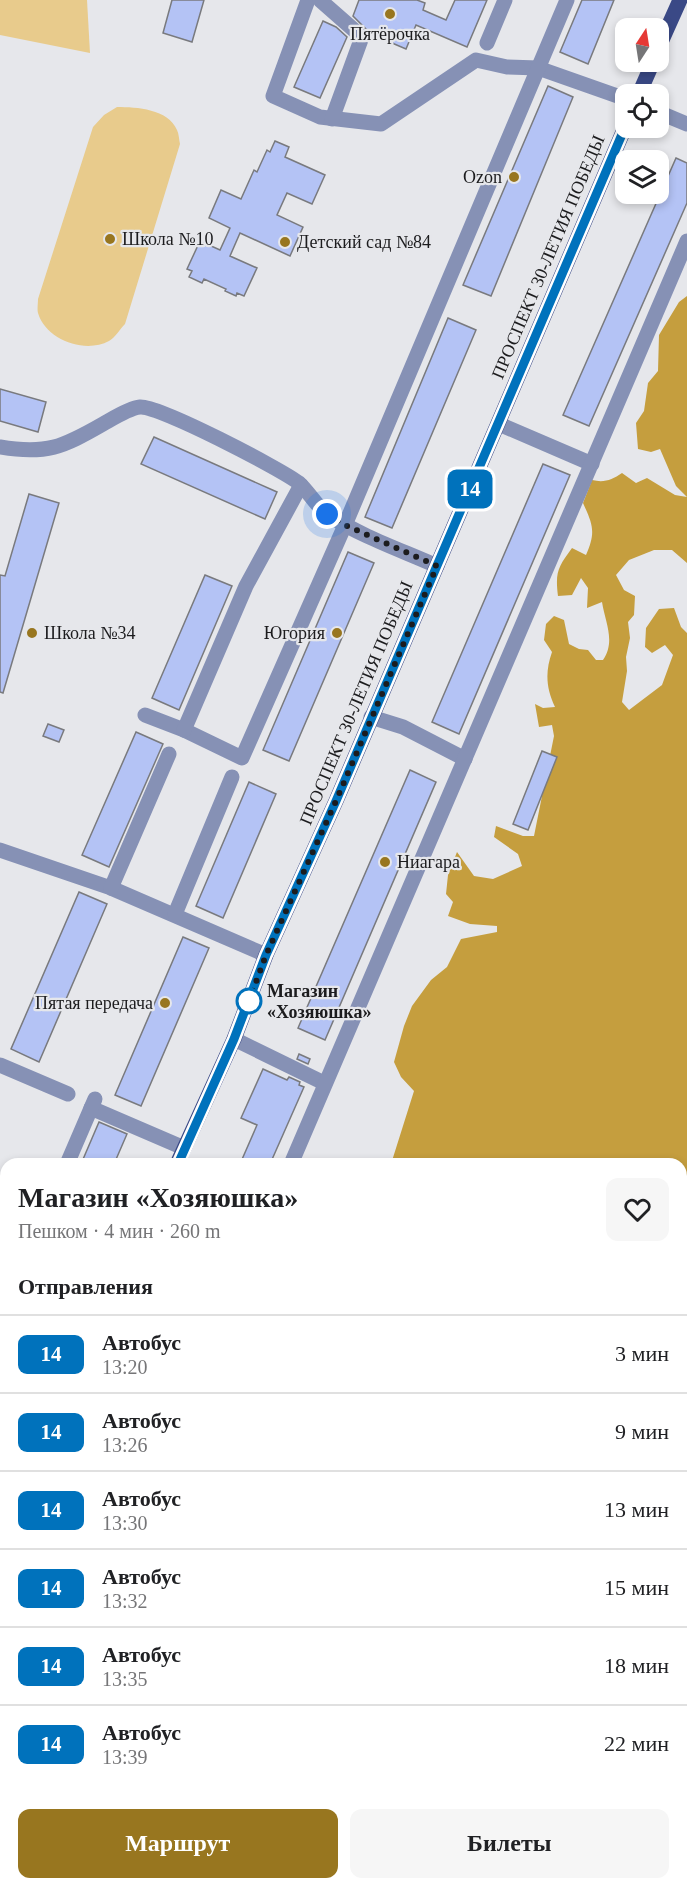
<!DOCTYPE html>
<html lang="ru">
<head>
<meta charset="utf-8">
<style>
	body { margin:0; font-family:"Times New Roman",serif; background:#f6f6f6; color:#202124; height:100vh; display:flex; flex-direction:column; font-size:22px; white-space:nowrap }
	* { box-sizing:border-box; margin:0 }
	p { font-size:20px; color:#757577 }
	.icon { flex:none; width:33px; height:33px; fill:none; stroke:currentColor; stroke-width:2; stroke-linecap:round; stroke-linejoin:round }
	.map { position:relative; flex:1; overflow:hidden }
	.sheet { position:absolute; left:0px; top:1158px; width:687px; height:732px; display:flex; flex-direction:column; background:#fff; border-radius:18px 18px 0 0; box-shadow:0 3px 9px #0003 }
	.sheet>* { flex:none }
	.badge { padding:0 12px; border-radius:9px; font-size:21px; line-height:39px }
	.needle { width:39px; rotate:12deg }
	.buttons { position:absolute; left:615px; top:18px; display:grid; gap:12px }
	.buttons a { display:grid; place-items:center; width:54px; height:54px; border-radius:12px; background:#fff; box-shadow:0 3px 9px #0003; font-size:30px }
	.you { position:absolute; width:30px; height:30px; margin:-15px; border:4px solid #fff; border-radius:50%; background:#1a73e8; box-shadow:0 0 0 9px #1a73e833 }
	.map>.badge { position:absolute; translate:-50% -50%; box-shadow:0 0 0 3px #fff }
	h2 { padding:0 18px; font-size:22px; line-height:54px }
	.round { display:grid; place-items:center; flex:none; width:63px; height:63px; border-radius:12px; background:#f6f6f6 }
	.summary { display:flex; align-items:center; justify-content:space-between; height:102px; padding:0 18px }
	h1 { font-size:28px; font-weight:600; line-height:45px }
	.cta { display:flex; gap:12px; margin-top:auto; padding:12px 18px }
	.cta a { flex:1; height:69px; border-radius:12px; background:#98761f; color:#fff; font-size:24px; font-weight:600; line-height:69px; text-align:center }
	.cta a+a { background:#f6f6f6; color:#202124 }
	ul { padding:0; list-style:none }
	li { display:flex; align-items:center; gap:18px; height:78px; padding:0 18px; border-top:2px solid #e0e0e0 }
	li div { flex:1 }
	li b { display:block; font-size:22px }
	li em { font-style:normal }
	li .badge { min-width:66px; font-weight:700; text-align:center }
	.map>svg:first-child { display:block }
	.green { fill:#e8cb8c }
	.forest { fill:#c59e3e }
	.building { fill:#b4c3f5; stroke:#797a7e; stroke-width:1.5 }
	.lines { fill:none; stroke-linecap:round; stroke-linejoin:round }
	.minor { stroke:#8691b5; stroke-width:15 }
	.major { stroke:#3a4986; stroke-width:15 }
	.line-casing { stroke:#fff; stroke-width:14 }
	.line { stroke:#0072bc; stroke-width:9 }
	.walk { stroke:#1c1c1e; stroke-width:6; stroke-dasharray:0 10.8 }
	.poi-dot { fill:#98761f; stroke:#e6e7eb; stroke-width:2 }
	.stop-dot { fill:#fff; stroke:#0072bc; stroke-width:3 }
	.labels { text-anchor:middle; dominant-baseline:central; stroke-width:4.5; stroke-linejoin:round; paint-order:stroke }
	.poi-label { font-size:18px; fill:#1c1c1e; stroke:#e6e7eb; text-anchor:start }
	.street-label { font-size:18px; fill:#1c1c1e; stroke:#e6e7eb }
	.stop-label { font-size:18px; font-weight:bold; fill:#1c1c1e; stroke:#e6e7eb; text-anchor:start }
</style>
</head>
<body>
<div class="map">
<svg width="687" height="1890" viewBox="0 0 687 1890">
	<rect width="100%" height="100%" fill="#e6e7eb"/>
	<g class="green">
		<path d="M0,0H87L90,53L0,35Z"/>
		<path d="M117,107C137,107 168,109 177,130C179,134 179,140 180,144L125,324C120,329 115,338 109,341C85,354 46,340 38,313C37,310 38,303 38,299L93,127L104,115Z"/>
		<path d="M681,1497L684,1499L687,1513V1642L681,1657Z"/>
	</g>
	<g class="forest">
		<path d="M687,296V563L672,550H654L629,560L616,575L624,590L635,596L634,615L628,622L630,638L626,657L627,671L622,702L629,710L662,685L673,655L665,645L652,653L645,647L646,628L659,609L674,608L681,627L687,633V1513L684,1499L681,1497V1164H391L414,1091L401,1077L394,1062L404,1026L412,1006L431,980L447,967L461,939L497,932V926L470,924L448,916L453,902L446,894L448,875L457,852L474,876L493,879L522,866L518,854L494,837L496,826L523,836H534L554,736L552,725L539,727L535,704L543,708L555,707C546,688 545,672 552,652L544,640L546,624L554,616L564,620L569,644L579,649L588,650L596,660H603C616,641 605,622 602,602L587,608L588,588L581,578L572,595L558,596C555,572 558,567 572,548L586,555C596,532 593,525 583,503L592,480C604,483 612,480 622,473L636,483L647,478L675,495L687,497L676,486L660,449L651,452L638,449L636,423L644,411L648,383L658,371L659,335L679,302Z"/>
		<path d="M687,1642V1736L681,1734V1657Z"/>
		<path d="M681,1762L687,1764V1811L681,1831Z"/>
	</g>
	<g class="building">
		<path d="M172,0H204L192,42L163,33Z"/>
		<path d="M359,0H417L425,3L423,10L446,20L455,0H487L467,47L416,25L406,49L371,34L353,16Z"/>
		<path d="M582,0H614L588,64L560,52Z"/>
		<path d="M323,21L336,27L347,37L320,98L294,87Z"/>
		<path d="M548,86L573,97L491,296L463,285Z"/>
		<path d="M275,141L289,147L285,157L325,175L312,204L287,193L277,215L303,227L290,256L240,233L230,256L257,268L244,296L237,293L236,296L225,291L226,289L204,279L202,283L189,277L192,271L187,269L200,241L220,250L230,228L209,218L221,190L241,199L254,170L257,172L267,150L270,152Z"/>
		<path d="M676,158L687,163V203L589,426L563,415Z"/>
		<path d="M448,318L476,330L392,528L365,517Z"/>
		<path d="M0,389L46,402L38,432L0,421Z"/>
		<path d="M154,437L277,492L265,519L141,464Z"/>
		<path d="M543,464L570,475L459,734L432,722Z"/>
		<path d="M29,494L59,503L3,693L0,692V575L5,576Z"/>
		<path d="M348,552L374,563L289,761L263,750Z"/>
		<path d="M205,575L232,586L179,710L152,698Z"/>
		<path d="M48,724L64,730L59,742L43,736Z"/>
		<path d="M136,732L163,744L109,867L82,855Z"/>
		<path d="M542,751L557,757L528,830L513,824Z"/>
		<path d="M410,770L436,782L325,1040L298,1028Z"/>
		<path d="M249,782L276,794L223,918L196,906Z"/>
		<path d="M79,892L107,904L39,1062L11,1049Z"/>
		<path d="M183,937L209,948L141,1106L115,1095Z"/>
		<path d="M299,1054L310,1059L308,1064L297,1059Z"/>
		<path d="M263,1069L287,1080L289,1077L300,1082L299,1085L304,1087L270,1164H240L257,1125L241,1118Z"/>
		<path d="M99,1122L127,1134L114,1164H81Z"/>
	</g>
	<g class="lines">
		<g class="minor">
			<path d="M308,0L273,96L320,117L381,124L476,60L507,67L538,68L626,99"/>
			<path d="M320,0L362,37L332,119"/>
			<path d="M487,43L505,0"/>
			<path d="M658,112L687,124"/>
			<path d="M499,424L592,464"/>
			<path d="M0,447C46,455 63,447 103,424C112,419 129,408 140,407C158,405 281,469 299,483C310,493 317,508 330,516C363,537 401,550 437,566"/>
			<path d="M145,715L184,730L242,758L345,525L567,0"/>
			<path d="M371,717L403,727L465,759"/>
			<path d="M184,730L246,586L301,485"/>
			<path d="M0,850L111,888L266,955"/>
			<path d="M111,888L169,754"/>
			<path d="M175,914L232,777"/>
			<path d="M234,1039L324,1083"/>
			<path d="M0,1065L68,1094"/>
			<path d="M91,1108L184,1148"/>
			<path d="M67,1164L95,1099"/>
			<path d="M291,1164L687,241"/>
			<path d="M0,1324L6,1310"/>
			<path d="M0,1386L6,1387"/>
			<path d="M0,1653L6,1633"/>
			<path d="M0,1663L6,1665"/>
			<path d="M0,1795L6,1794"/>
			<path d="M0,1850L6,1849"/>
			<path d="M192,1890L242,1884"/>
			<path d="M467,1890L471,1884"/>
		</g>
		<g class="major">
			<path d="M658,49L680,0"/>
			<path d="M639,94L653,62"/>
			<path d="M177,1164L234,1039L266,955L336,801L626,125"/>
			<path d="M0,1506L6,1494"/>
		</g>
	</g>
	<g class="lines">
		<g class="line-casing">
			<path id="line" d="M178,1164L234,1039L266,955L336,801L626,125"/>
		</g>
		<use href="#line" class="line"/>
		<path class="walk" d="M249,1001L266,955L336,801L437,566L345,525L327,514"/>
	</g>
	<g class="poi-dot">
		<circle cx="390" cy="14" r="6"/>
		<circle cx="514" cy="177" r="6"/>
		<circle cx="110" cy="239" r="6"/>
		<circle cx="285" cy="242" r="6"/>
		<circle cx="32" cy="633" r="6"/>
		<circle cx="337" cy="633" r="6"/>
		<circle cx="385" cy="862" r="6"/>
		<circle cx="165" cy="1003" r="6"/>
	</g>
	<circle class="stop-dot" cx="249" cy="1001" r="12"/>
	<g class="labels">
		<g class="poi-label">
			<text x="390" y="34" text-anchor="middle">Пятёрочка</text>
			<text x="502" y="177" text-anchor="end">Ozon</text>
			<text x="122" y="239">Школа №10</text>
			<text x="297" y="242">Детский сад №84</text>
			<text x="44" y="633">Школа №34</text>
			<text x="325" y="633" text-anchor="end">Югория</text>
			<text x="397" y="862">Ниагара</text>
			<text x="153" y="1003" text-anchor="end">Пятая передача</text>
		</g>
		<g class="street-label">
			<text transform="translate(548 257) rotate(-67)">ПРОСПЕКТ 30-ЛЕТИЯ ПОБЕДЫ</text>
			<text transform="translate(356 703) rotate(-67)">ПРОСПЕКТ 30-ЛЕТИЯ ПОБЕДЫ</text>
		</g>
		<g class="stop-label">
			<text x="267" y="991">Магазин<tspan x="267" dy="21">«Хозяюшка»</tspan></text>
		</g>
	</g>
</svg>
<div class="buttons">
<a><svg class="needle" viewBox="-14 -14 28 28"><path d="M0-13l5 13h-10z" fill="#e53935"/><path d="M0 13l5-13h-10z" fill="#757577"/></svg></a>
<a><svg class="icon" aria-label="locate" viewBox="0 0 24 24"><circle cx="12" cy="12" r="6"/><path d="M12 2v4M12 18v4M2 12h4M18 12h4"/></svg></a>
<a><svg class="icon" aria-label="layers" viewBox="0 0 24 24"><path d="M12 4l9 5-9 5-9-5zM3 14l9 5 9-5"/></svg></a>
</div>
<div class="you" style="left:327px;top:514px"></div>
<b class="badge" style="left:470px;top:489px;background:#0072bc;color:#fff">14</b>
<section class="sheet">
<div class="summary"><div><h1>Магазин «Хозяюшка»</h1><p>Пешком · 4 мин · 260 m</p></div><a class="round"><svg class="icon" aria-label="heart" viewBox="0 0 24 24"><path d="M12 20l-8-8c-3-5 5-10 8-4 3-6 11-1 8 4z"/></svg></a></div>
<h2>Отправления</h2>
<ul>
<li><span class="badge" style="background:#0072bc;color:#fff">14</span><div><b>Автобус</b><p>13:20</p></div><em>3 мин</em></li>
<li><span class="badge" style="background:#0072bc;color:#fff">14</span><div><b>Автобус</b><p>13:26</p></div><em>9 мин</em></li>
<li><span class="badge" style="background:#0072bc;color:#fff">14</span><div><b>Автобус</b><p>13:30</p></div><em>13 мин</em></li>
<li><span class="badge" style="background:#0072bc;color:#fff">14</span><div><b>Автобус</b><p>13:32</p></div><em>15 мин</em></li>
<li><span class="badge" style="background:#0072bc;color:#fff">14</span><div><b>Автобус</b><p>13:35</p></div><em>18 мин</em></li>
<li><span class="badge" style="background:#0072bc;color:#fff">14</span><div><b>Автобус</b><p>13:39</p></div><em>22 мин</em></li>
</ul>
<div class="cta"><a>Маршрут</a><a>Билеты</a></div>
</section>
</div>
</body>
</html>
